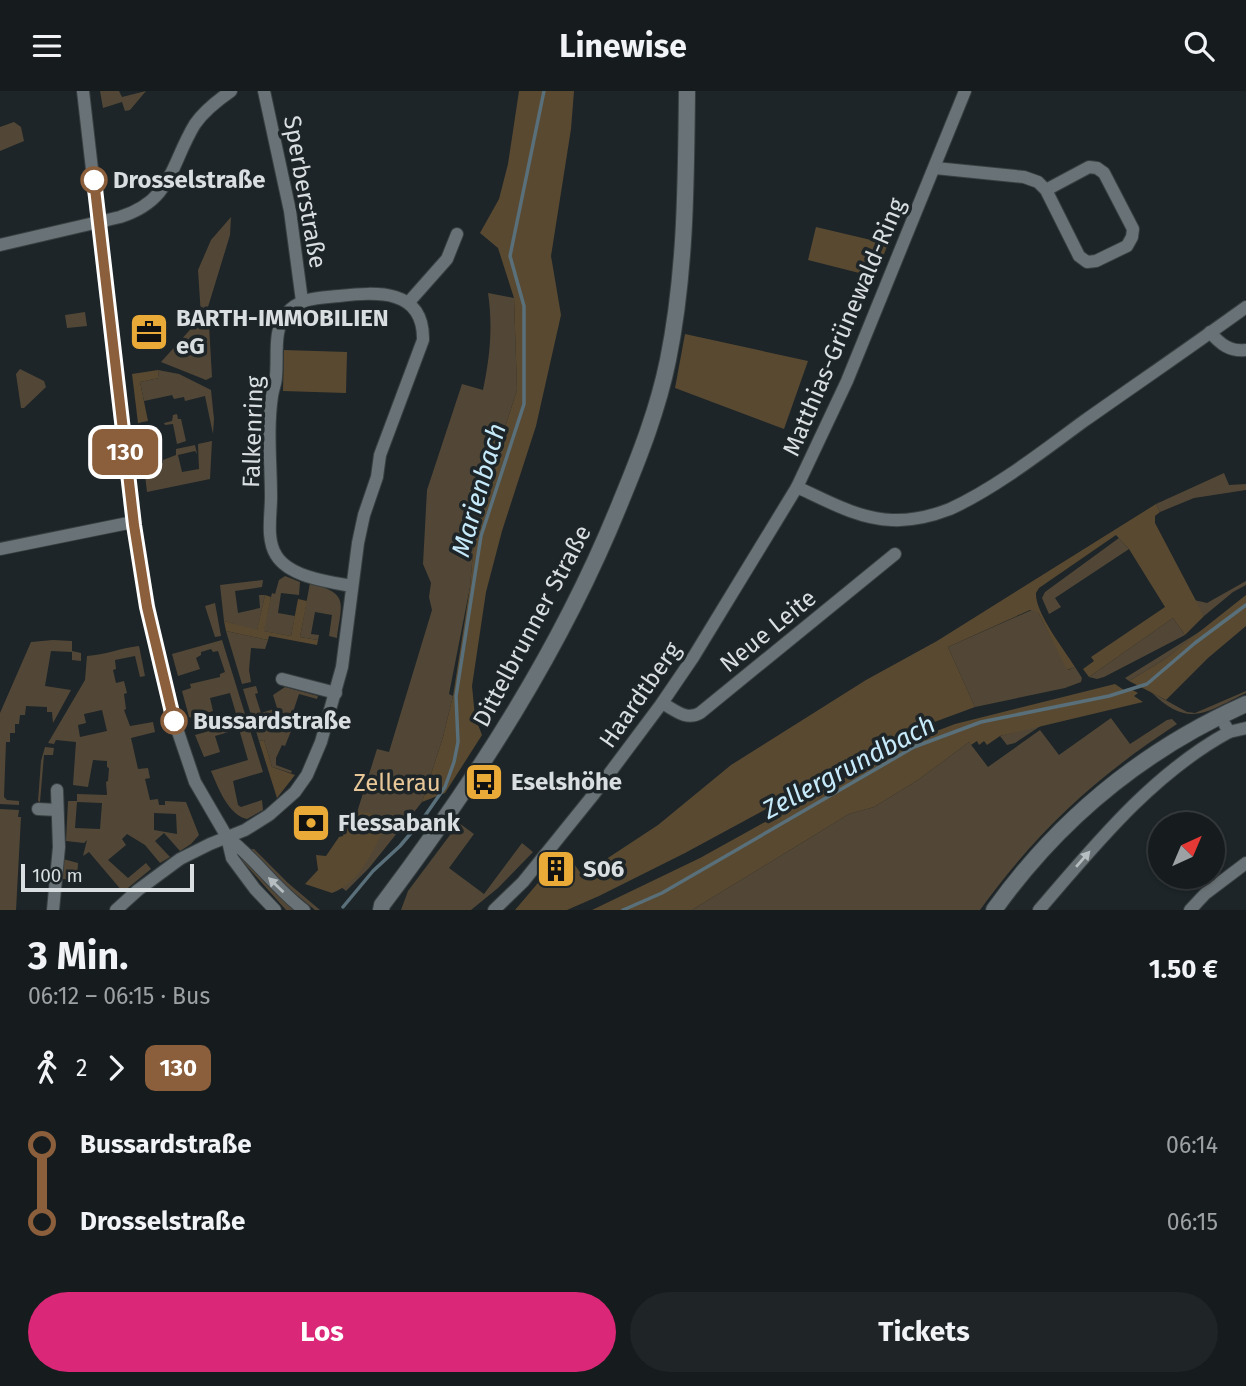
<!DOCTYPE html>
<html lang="de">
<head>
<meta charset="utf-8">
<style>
	body { margin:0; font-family:"Fira Sans",sans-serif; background:#1f2527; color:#f1f3f6; height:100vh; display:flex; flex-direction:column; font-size:26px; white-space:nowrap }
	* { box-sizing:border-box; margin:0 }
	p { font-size:23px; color:#9ea1a4 }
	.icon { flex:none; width:38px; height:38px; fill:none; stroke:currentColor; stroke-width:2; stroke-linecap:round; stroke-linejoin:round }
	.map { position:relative; height:819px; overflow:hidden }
	.panel { display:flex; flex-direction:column; background:#161c1e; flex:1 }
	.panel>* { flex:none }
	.badge { padding:0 14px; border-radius:10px; font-size:24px; line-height:46px }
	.needle { width:46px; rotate:44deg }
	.buttons { position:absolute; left:1148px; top:721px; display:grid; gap:14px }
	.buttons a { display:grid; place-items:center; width:77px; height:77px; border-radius:50%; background:#161c1e; box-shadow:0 2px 5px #0004,0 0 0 2px #353a3c; font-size:35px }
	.scale { position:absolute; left:21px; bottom:18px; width:173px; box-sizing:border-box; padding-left:7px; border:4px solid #d9dee1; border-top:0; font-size:19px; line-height:24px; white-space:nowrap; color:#d9dee1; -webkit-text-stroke:5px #1d2528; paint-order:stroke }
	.map>.badge { position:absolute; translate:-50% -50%; box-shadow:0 0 0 4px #fff }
	.legs { display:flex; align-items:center; gap:10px; height:77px; padding:0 28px; font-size:23px }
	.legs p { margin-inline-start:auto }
	.overview { display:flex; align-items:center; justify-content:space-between; height:119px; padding:0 28px }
	h1 { font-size:38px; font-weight:700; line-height:52px }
	.button { display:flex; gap:14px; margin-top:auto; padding:14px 28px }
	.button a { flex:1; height:80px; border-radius:42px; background:#db2777; color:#fff; font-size:28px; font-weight:700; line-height:80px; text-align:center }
	.button a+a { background:#1f2527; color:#f1f3f6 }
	ul { padding:0 28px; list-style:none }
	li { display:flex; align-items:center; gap:24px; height:77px; font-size:26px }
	li i { display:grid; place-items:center; width:10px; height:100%; margin:0 9px; background:currentColor }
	li i::after { content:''; width:18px; height:18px; margin:-9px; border:5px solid; border-radius:50%; background:#161c1e }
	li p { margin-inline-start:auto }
	li:first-child i { background:linear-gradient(#0000 50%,currentColor 0) }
	li:last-child i { background:linear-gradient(currentColor 50%,#0000 0) }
	header { display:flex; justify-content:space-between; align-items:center; height:91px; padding:0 28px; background:#161c1e; font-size:32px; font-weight:700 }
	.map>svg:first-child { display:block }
	.green { fill:#524736; fill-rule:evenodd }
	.forest { fill:#594931 }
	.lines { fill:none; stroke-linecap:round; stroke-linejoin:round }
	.stream { stroke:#596f79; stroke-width:3.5 }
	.minor-casing { stroke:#394043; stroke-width:14 }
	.tertiary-casing { stroke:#394043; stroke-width:18 }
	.minor { stroke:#697276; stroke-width:12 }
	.tertiary { stroke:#697276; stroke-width:16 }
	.oneway { fill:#b7bec1 }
	.line-1-casing { stroke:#fff; stroke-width:16 }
	.line-1 { stroke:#8b5e3c; stroke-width:10 }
	.stop-1-dot { fill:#fff; stroke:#8b5e3c; stroke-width:3.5 }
	.labels { text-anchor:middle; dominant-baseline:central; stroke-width:7; stroke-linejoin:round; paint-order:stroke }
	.stop-label { font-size:24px; font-weight:bold; fill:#d9dee1; stroke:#1d2528; text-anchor:start }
	.street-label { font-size:24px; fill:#d9dee1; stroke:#1d2528 }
	.poi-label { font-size:24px; font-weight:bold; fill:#d9dee1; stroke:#1d2528; text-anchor:start }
	.park-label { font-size:24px; fill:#e7c797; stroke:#1d2528 }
	.water-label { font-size:26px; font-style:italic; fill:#c6eafa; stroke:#1d2528 }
</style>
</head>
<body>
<header><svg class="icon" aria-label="menu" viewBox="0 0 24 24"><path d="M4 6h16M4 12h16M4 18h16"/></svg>Linewise<svg class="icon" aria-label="search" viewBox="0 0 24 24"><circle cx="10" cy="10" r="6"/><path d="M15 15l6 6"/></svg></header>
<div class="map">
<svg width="1246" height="819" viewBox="0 0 1246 819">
	<rect width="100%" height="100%" fill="#1d2528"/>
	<g class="green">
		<path d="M100,0H119L122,6L146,0L130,19L125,20L122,11L103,17Z"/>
		<path d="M14,31L21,36L24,50L0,60V36Z"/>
		<path d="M231,126L230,144L208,216L209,224L201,225L198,179L211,149Z"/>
		<path d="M488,202L514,207L517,299L476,426L470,496L449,603L453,605L443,646L422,711L369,777L346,800L335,791L377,658L389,661L432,519L429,506L431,492L423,473L427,399L462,293L483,299C490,266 493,235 488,202Z"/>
		<path d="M85,221L87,235L67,237L65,224Z"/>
		<path d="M197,231L209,234L212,286L206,289L161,271Z"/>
		<path d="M20,278L44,290L46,296L24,317H21L16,283Z"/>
		<path d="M158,279L179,283L211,299L214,328L213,343L205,305L185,310L184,306L174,308L172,304L144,310L140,291L159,287Z"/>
		<path d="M177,323L178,328H181L186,350L177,353L173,333L165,334L164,332L172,330L173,324Z"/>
		<path d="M212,350L210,388L147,401L144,375L163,372V369L176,364V358L195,354L197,363L195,360L178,364L182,381L199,378L198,353Z"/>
		<path d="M1224,382L1229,394L1246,393V399L1194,407L1160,421L1156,413Z"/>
		<path d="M1119,447L1129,458L1055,507L1061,516L1049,523L1042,507L1045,501Z"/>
		<path d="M285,485L300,491L299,504L281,502L278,522L295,525L291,545L263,540L272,502L275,503L279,489Z"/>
		<path d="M263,489L262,496L235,500L238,522L260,517L259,504H265L257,540L224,530L220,494Z"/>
		<path d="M1246,490V494L1233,501L1204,525L1194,509L1207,512Z"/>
		<path d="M310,492C349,503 342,510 337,547L329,545L332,524L315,521L311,543L319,544L318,549L300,546Z"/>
		<path d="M215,512L221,545L215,546L205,515Z"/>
		<path d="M1034,518L1039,523L1068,579L1075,576L1082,587L1081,591L1065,597L975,616L948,556Z"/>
		<path d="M1173,527L1185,544L1104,586L1097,588L1089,586Z"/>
		<path d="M1204,538L1165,568L1129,590L1125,587Z"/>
		<path d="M226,540L268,549L265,558L251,557L249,579L251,591L242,593Z"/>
		<path d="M53,549L72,550V560L81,562V570L72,569V561L51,560L45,595L71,599L53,632L52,621H47V616L26,615L25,624H20L19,633H15V642H10V651H6L4,706L7,709L19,710V714L0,713V622L31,551Z"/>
		<path d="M222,549L263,681L233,690L238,714L241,716L262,709L263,719L247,728C228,724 218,696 211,680L248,669L239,638L215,645L220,661L204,666L195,644L209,640L208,635L237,626L230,602L210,607L213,620L192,627L189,626L182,600L191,597L190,593L220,586V583L225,581L218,560L213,561L211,558L201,561V564L196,567L200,578L178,585L172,563Z"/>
		<path d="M139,555L145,585L140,586L135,565L115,569L116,578L113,579L116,592L124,590L127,602L124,603L126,618L124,619L130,635L153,631L155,641L131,647L138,678L148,677L150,687L145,688L150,709L158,708L159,714H165V710L186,711L199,744L191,753L180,760L164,742L155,750L170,766L160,772L145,754L127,743L122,748L126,754L108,769L128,787L146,772L151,778L123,801L89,761L83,765L87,749L84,752L66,750L68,710H77V703L107,704L106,691L108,690L109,677L107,676V670L93,669L88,696L73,694L76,651L56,649L54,653L48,652L85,589L87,565C105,564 120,557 139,555ZM102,619L107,640L80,646L78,634L86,632L84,623ZM77,711L102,712L100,738L75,737ZM154,722L176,723L177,743L154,739Z"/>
		<path d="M256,595L258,602L255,603L261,622L277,617L273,604L285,596L318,605L317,608L299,603L293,621L311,627L307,640L293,635L285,655L282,654L276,667V674L292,680L291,682L272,676L264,649L259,650L243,598Z"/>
		<path d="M1246,600V602C1206,621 1189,638 1151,601L1187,621L1195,622Z"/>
		<path d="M1111,627L1130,653L1167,629L1172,628L1177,633C1096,686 1037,740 980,819H692L849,723L874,716L918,689L969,651L988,676L1040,639L1059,664Z"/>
		<path d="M1042,634L1015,652L1007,654L1000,645Z"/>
		<path d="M45,656L54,657L53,664H44L40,711L38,710L41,670Z"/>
		<path d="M0,718L19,719L18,726H21L16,819H0Z"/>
		<path d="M459,732L474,743L449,777L484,803L522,752L533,761L498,797L471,819H401L408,800Z"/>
		<path d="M251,758H254L288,792L320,819H315L286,795Z"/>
		<path d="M241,763L266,793L295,819H286L238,765Z"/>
		<path d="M63,768L78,772L77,789L62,788Z"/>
	</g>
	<g class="forest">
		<path d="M519,0H574L571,38L551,165L561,224L536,335L502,440L486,501L472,595L475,626L482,644L445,702L422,711L443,646L453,605L470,496L476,426L517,299L514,207L498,157L480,142L499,108L508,73Z"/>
		<path d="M816,136L888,153L875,186L808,169Z"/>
		<path d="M685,243L808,270L784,338L675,297Z"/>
		<path d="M284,259L347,261L346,302L283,300Z"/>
		<path d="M158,279L159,287L140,291L148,330L138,332L132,283Z"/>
		<path d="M1156,413L1160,421L1155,425V432L1204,525L1185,544L1173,527L1089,586L1083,578L1094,570L1091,566L1165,516L1129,458L1116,444L1039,497L1036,502C1035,522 1064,558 1075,576L1067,579L1039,523L1034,519H1030L948,556L975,616L910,640L685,762L599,805L567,819H515L543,786L552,793L572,770L582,784L658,734L731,674L866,589L937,550Z"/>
		<path d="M265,504L271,506L264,540L291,545L298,508L307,510L300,546L318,549L317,554L269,545L268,549L226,540L224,530L257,539Z"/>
		<path d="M1246,504V535L1208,567L1166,609L1129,590L1165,568Z"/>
		<path d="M1115,593L1124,599L1129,597L1138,602L1134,605L1143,611L1000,645L987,654L984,650L979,654L977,650L971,654L969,651L918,689L874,716L849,723L692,819H592L700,767L913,649L955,633Z"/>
		<path d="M264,649L272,676L295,684L277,707L259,650Z"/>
		<path d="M366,721L388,728C377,753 361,792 332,802L305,793L318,779L316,764L326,765L339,746L343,745L345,731L336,729L337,722Z"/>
	</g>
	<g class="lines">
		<g class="stream">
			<path d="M343,816L373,780L400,755L422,729L445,696L454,671L458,651L456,605L481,445L524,313V215L510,165L544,0"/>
			<path d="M623,819L662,802L914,656L981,631L1109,605L1147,593L1195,552L1246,514"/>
		</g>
		<g class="minor-casing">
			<g id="minor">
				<path d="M83,0L133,434L160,576L174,629L195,691L227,746L232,767L255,798L275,819"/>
				<path d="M264,0L290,120L302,210"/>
				<path d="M935,77L1024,86L1038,91L1046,99L1079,165L1087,171L1096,170L1127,155L1132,146L1133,138L1104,82L1097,77L1089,76L1046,99"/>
				<path d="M0,154L120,126C173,109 170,74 195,33C204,20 218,9 231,0"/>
				<path d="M408,212L447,168L457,143"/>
				<path d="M1210,241C1220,253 1230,261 1246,259"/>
				<path d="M797,396C827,410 859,428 892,429C912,430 932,425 950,418C996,397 1043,360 1084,330C1138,292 1192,255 1246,216"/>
				<path d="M0,458L133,431"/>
				<path d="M282,588L336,602"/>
				<path d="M662,612C675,619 686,630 700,622L895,463"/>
				<path d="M1225,634L1229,641L1246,637"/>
				<path d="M38,718L57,719"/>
				<path d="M227,746C255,767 275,797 304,819"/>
				<path d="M53,819L59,756L57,699"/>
				<path d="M116,819L138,799L180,768L210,753L245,739L269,724L295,701L307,684L321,651L342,576L358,452L364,424L377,386L380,364L423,249C424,197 376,201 339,205C320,207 299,206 286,223C273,239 278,265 276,285C276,292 273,298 272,305C267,339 271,373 271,406C271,424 266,448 276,464C289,486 329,491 352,495"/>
				<path d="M494,819L523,791L594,703L662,612L694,565L797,396L847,290L965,0"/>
				<path d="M1039,819C1095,754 1152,683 1229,641"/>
				<path d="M1190,819L1205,803L1246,772"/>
			</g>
		</g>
		<g class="tertiary-casing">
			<g id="tertiary">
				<path d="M381,819L382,814C477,688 562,557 621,410C640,364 658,318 668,269C686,181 686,89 687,0"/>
				<path d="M994,819C1059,728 1145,658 1246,613"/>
			</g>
		</g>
		<use href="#minor" class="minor"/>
		<use href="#tertiary" class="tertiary"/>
	</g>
	<defs><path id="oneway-solid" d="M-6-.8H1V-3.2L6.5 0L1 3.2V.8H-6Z" transform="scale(1.75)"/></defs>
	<g class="oneway">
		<use href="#oneway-solid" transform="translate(1083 768) rotate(-49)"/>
		<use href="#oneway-solid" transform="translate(276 794) rotate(-136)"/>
	</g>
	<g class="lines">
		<g class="line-1-casing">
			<path id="line-1" d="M94,89L134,434L147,516L174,630"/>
		</g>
		<use href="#line-1" class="line-1"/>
	</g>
	<defs>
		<g id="office-square" transform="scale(2.0125)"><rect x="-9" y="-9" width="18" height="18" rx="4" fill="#eaaa38" stroke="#1d2528"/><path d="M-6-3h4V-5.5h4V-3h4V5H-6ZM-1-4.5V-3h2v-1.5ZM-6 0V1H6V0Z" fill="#111"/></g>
		<g id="bus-square" transform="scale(2.0125)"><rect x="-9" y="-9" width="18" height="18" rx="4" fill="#eaaa38" stroke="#1d2528"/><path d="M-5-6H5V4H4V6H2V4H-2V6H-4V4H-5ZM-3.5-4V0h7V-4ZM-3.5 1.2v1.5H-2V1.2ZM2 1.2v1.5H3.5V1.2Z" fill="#111"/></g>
		<g id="bank-square" transform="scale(2.0125)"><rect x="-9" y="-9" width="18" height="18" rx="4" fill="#eaaa38" stroke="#1d2528"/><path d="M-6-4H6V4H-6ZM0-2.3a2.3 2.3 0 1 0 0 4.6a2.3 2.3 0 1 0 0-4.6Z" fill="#111"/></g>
		<g id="building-square" transform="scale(2.0125)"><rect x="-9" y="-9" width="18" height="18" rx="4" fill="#eaaa38" stroke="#1d2528"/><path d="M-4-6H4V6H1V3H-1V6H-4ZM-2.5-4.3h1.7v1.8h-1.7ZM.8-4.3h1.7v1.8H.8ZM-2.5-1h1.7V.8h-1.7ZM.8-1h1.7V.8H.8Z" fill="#111"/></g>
	</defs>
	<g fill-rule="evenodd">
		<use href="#office-square" x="149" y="241"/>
		<use href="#bus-square" x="484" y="691"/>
		<use href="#bank-square" x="311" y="732"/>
		<use href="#building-square" x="556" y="778"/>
	</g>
	<g class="stop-1-dot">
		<circle cx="94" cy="89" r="12"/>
		<circle cx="174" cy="630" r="12"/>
	</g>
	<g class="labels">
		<g class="stop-label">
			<text x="113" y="89">Drosselstraße</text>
			<text x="193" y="630">Bussardstraße</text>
		</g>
		<g class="street-label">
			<text transform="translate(305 101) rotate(80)">Sperberstraße</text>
			<text transform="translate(844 236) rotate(-67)">Matthias-Grünewald-Ring</text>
			<text transform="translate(253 341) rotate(-88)">Falkenring</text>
			<text transform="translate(532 535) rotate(-62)">Dittelbrunner Straße</text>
			<text transform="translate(768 540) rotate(-39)">Neue Leite</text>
			<text transform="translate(640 604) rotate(-55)">Haardtberg</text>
		</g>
		<g class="poi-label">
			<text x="176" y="227">BARTH-IMMOBILIEN<tspan x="176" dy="28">eG</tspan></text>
			<text x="511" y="691">Eselshöhe</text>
			<text x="338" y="732">Flessabank</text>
			<text x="583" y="778">S06</text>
		</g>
		<g class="park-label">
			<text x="397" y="692">Zellerau</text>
		</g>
		<g class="water-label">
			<text transform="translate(479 399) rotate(-74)">Marienbach</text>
			<text transform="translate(849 676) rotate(-28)">Zellergrundbach</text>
		</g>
	</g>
</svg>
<div class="buttons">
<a><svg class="needle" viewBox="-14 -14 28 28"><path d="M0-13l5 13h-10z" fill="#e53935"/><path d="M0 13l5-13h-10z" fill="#9ea1a4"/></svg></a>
</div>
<div class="scale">100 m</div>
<b class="badge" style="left:125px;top:361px;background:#8b5e3c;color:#fff">130</b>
</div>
<section class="panel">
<div class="overview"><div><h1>3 Min.</h1><p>06:12 – 06:15 · Bus</p></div><b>1.50 €</b></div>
<div class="legs"><svg class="icon" aria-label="walk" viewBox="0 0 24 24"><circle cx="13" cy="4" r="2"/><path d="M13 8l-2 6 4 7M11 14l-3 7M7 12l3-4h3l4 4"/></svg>2<svg class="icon" aria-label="forward" viewBox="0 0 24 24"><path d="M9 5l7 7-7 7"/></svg><b class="badge" style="background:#8b5e3c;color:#fff">130</b></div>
<ul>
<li><i style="color:#8b5e3c"></i><b>Bussardstraße</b><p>06:14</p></li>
<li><i style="color:#8b5e3c"></i><b>Drosselstraße</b><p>06:15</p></li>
</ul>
<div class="button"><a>Los</a><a>Tickets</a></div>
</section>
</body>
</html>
